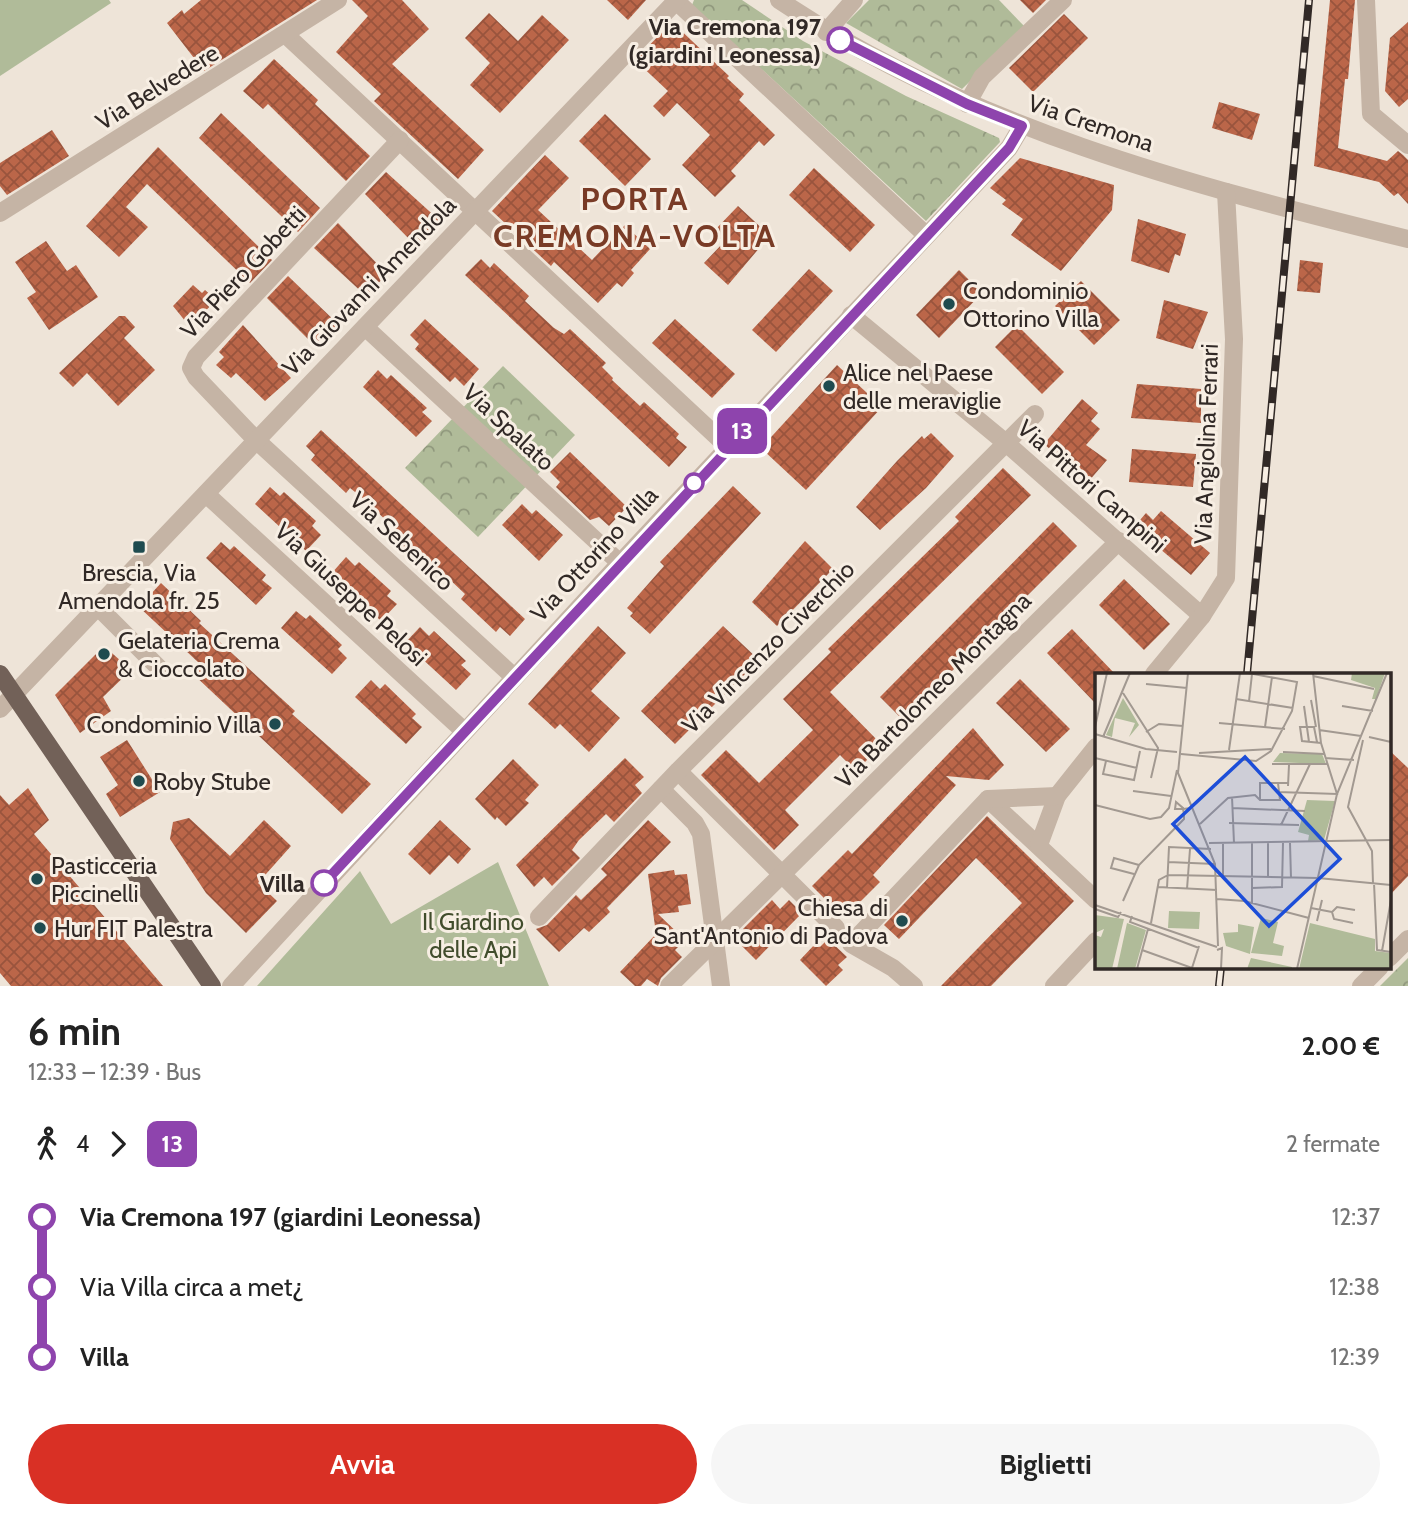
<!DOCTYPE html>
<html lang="it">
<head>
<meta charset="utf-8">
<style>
	body { margin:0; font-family:Cabin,sans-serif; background:#f6f6f6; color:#222; height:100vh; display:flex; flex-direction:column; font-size:26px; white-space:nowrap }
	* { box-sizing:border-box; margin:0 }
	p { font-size:23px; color:#767676 }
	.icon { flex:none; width:38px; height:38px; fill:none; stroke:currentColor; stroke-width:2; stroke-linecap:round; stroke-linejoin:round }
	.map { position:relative; height:986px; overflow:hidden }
	.drawer { display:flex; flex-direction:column; background:#fff; flex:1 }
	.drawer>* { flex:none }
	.badge { padding:0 14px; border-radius:10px; font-size:24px; line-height:46px }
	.map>.badge { position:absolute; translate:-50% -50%; box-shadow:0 0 0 4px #fff }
	.legs { display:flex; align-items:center; gap:10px; height:77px; padding:0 28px; font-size:23px }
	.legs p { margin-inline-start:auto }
	.headline { display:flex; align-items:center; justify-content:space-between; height:119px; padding:0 28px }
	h1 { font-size:38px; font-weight:800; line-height:52px }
	.primary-button { display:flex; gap:14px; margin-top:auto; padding:14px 28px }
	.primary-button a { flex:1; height:80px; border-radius:42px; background:#d93025; color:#fff; font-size:28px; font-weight:800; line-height:80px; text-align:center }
	.primary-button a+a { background:#f6f6f6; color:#222 }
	ul { padding:0 28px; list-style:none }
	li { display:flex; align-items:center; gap:24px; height:70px; font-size:26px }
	li i { display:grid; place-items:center; width:10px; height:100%; margin:0 9px; background:currentColor }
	li i::after { content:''; width:18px; height:18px; margin:-9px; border:5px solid; border-radius:50%; background:#fff }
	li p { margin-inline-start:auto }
	li:first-child i { background:linear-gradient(#0000 50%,currentColor 0) }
	li:last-child i { background:linear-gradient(currentColor 50%,#0000 0) }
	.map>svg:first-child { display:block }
	.forest { fill:url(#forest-crowns) }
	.garden { fill:#b0bb99 }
	.building { fill:url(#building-cross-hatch) }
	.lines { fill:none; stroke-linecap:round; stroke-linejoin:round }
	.minor { stroke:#c5b4a5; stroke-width:18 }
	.major { stroke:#726158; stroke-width:18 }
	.rail-casing { stroke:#312926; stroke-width:8 }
	.rail { stroke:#f7eee3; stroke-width:5; stroke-dasharray:16; stroke-linecap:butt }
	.line-1-casing { stroke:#fff; stroke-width:16 }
	.line-1 { stroke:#8e44ad; stroke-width:10 }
	.stop-1-dot { fill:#fff; stroke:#8e44ad; stroke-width:3.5 }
	.poi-dot { fill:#1f4b4f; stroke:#f7eee3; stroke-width:2.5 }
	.labels { text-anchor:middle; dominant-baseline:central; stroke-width:6; stroke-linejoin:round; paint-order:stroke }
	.stop-label { font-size:24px; font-weight:bold; fill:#312926; stroke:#f7eee3; text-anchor:end }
	.street-label { font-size:24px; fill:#312926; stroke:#f7eee3 }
	.poi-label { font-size:24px; fill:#312926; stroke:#f7eee3; text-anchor:start }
	.park-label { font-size:24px; fill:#414d2c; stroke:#f7eee3 }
	.district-label { font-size:32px; font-weight:bold; letter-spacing:2px; fill:#793b26; stroke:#f7eee3 }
	.inset-road { fill:none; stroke:#a29991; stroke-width:2 }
	.view { fill:#1d4ed8; fill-opacity:0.15; stroke:#1d4ed8; stroke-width:3.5 }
	.inset-edge { fill:none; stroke:#312926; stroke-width:3.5 }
</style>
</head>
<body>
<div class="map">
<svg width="1408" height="986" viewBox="0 0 1408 986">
	<defs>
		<pattern id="forest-crowns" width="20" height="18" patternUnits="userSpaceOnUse" patternTransform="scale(1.75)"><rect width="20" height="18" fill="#b0bb99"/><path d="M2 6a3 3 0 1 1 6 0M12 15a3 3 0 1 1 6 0" fill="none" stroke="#90987d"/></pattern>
		<pattern id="building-cross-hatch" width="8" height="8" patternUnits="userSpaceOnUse" patternTransform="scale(1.75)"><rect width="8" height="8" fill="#bb6649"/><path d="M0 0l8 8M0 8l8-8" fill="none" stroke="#99543d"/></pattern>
	</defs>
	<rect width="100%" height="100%" fill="#eee4d8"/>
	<g class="forest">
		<path d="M694,0H742L803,41L906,96L999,138L1000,142L926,221L692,5Z"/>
		<path d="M869,0H999L1026,28L962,89L846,23Z"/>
		<path d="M503,366L575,435L478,537L405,468Z"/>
		<path d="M1408,958V986H1380Z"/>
	</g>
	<g class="garden">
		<path d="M0,0H109L111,3L0,76Z"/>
		<path d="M498,862L549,986H257L360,871L391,924Z"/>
	</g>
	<g class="building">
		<path d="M201,0H317L204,71L167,23L182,10L184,14Z"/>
		<path d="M352,0H402L429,29L392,64L484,150L458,179L374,101L381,94L336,52L368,16Z"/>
		<path d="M607,0H646L628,20Z"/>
		<path d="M1020,0H1046L1033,13Z"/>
		<path d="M1330,0H1355L1348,79H1345L1338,148L1387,161L1398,151L1403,155L1408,160V204L1398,193L1394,196L1379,182L1314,166Z"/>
		<path d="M489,13L518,41L542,15L569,40L500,113L470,85L490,63L465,38Z"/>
		<path d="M1064,14L1088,38L1033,92L1009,68Z"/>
		<path d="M672,22L729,76L727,78L744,94L739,100L775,135L764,146L759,141L731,171L736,176L715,197L682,165L710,135L677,103L664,117L653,106L668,91L635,60Z"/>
		<path d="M1408,22V99L1399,107L1385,91L1390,38Z"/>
		<path d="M274,59L318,100L315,104L370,156L346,181L268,104L263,109L243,91Z"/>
		<path d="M1219,102L1260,114L1252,140L1212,128Z"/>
		<path d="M221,113L320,208L298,232L199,138Z"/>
		<path d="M605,114L651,159L625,186L579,141Z"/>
		<path d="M52,130L69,156L7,195L0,186V163Z"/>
		<path d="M158,147L272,260L250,283L147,184L126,207L148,227L119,257L86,226Z"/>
		<path d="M545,155L569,178L538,210L592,260L625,225L650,249L631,270L634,273L622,287L617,283L598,303L554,262L551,266L492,211Z"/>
		<path d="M1020,158L1114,185L1112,210L1061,271L1011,235L1023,219L1002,204L1006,200L990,188Z"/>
		<path d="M814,168L875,225L850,252L789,195Z"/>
		<path d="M386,172L439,220L416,246L365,194Z"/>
		<path d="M738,206L767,233L757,243L761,246L728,285L704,263L724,242L713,232Z"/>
		<path d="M1138,219L1186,234L1180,256L1175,254L1169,273L1131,261Z"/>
		<path d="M338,223L387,274L366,296L314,248Z"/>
		<path d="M46,241L67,271L76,265L98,297L49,330L27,298L36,292L15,262Z"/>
		<path d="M481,259L490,268L494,263L529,296L525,301L554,328L564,334L570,329L606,363L602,367L613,378L612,380L640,406L644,402L679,434L676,438L687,447L669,467L465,275Z"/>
		<path d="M1300,260L1323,263L1320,293L1297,291Z"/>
		<path d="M809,269L833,291L776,352L752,330Z"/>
		<path d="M959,270L982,293L939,338L916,315Z"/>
		<path d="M288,276L339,325L317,348L267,298Z"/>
		<path d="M1081,281L1120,320L1094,345L1055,306Z"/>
		<path d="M193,285L202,293L205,290L216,300L190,327L173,306Z"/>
		<path d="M1164,300L1208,312L1193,349L1156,338Z"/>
		<path d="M119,316H125L135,327L124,338L155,370L118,406L87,373L73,387L59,373Z"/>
		<path d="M425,319L479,369L464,386L455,377L450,382L415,349L419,344L410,335Z"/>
		<path d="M675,319L735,374L712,398L652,343Z"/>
		<path d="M243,325L291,378L265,401L236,373L231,378L216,365L224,357L219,352Z"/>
		<path d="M1017,325L1064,372L1042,394L995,347Z"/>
		<path d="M837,365L882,407L806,490L761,448Z"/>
		<path d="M378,370L387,379L391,375L427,408L422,412L432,421L416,437L363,387Z"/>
		<path d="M1137,384L1201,389V423L1131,418Z"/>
		<path d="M1082,399L1098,413L1091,421L1100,429L1086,445L1107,460L1088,482L1044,444Z"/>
		<path d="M321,430L525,619L510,636L500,627L496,632L461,599L465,594L445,575L425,557L421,562L385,529L390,524L360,496L350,488L346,493L311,460L315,455L306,446Z"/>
		<path d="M931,433L954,456L926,488L880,530L856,507L897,461L922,436L924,439Z"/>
		<path d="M1132,449L1196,454L1193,487L1129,482Z"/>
		<path d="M570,452L627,507L609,526L599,517L590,520L556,487L560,482L550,472Z"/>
		<path d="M1003,468L1031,495L830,692L882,745L856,771L840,755L785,810L799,825L774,850L701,775L726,750L759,783L813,730L783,699L831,652L828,649L959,521L955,517Z"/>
		<path d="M733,486L761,513L650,634L630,616L633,613L627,608L664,566L660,562Z"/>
		<path d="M270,487L280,496L284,492L316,521L312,526L321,535L306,551L255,504Z"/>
		<path d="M522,504L532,514L536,510L563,535L539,561L502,525Z"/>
		<path d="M1161,511L1210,553L1191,575L1134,527L1146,513L1153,520Z"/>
		<path d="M1053,522L1077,546L903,720L880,697Z"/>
		<path d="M805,541L833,569L777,626L752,602Z"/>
		<path d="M221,542L230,550L234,546L266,575L262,580L272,588L256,605L206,558Z"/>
		<path d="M346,557L355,566L359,562L391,591L387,596L397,604L381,621L331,574Z"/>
		<path d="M1124,579L1170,624L1144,650L1099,605Z"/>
		<path d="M161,583L201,621L199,623L295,711L292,714L371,784L342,814L192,673L199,663L139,607Z"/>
		<path d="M296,611L306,619L310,615L342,645L338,649L347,658L332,674L281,628Z"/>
		<path d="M598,626L626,653L591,691L620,718L589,752L560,724L555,729L528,704Z"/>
		<path d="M723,626L759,660L675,744L641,711Z"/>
		<path d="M420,627L429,636L434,631L466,661L461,665L471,674L456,690L405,643Z"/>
		<path d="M1072,629L1116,675H1096V704L1047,653Z"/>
		<path d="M104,646L131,670L103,697L111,711L80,733L55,695Z"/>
		<path d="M1020,679L1070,729L1046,752L996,703Z"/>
		<path d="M371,680L380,689L385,684L416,714L412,718L422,727L406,744L355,697Z"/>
		<path d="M973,728L1004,765L989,780L946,776L956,785L873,875L880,882L844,918L812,886L848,850L852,854Z"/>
		<path d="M127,740L160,792L120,817L106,794L118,785L100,757Z"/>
		<path d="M1389,750L1408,768V876L1389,896Z"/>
		<path d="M625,758L644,777L635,785L642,793L614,822L606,814L579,840L572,850L580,858L552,886L544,877L534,887L516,865Z"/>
		<path d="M513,759L539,785L525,800L529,803L506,826L497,817L495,820L475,799Z"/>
		<path d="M28,788L49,820L34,834L163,986H11L0,973V795L9,805Z"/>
		<path d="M987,816L1074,901L991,986H941L1022,903L976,858L899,939L884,925Z"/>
		<path d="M189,818L230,856L264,820L291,846L258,883L277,901L246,933L206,893L170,839L173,822Z"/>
		<path d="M440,820L471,849L458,864L449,855L430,875L408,854Z"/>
		<path d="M648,820L671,842L607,908L610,912L589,932L584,928L559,952L536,929L547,925L576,895L581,900L607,875L601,869Z"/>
		<path d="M674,870L675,875L687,874L691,904L678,906L679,912L658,914L685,940L675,950L682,957L661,978L658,986L647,979L641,986H635L620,972L656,934L648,874Z"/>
		<path d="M772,900L780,909L789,900L802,913L756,960L741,945L750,936L743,929Z"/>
		<path d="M828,939L847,957L838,965L843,970L826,986L800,960L816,943L820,947Z"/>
	</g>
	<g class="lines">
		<g class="minor">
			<path d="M779,0C968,127 1189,185 1408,239"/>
			<path d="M1366,0L1371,114L1408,145"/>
			<path d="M676,1L926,235"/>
			<path d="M826,32L854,0"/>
			<path d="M286,35L728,447"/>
			<path d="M967,104L982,77L1063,0"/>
			<path d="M400,140L196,357L191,368L196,377L256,440L514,677"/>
			<path d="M0,213L338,0"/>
			<path d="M851,315L1006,443L1202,616"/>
			<path d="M365,327L620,563"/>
			<path d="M206,494L464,731"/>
			<path d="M98,607L161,670"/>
			<path d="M1154,674L1202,616L1226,578L1234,339L1226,192"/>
			<path d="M0,709L677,0"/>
			<path d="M678,771L836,928"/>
			<path d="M661,789L695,823L701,834L721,986"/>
			<path d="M988,799L1096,900"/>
			<path d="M1039,845L1057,796L1096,747"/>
			<path d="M539,917L678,771L1035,414"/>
			<path d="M1389,958L1408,939"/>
			<path d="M231,986L620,563L1009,148L1022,126"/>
			<path d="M669,986L1119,541"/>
			<path d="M914,986L893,968L851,944L988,799L1057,796"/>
			<path d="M1054,986L1096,941"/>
			<path d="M1361,986L1380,967"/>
		</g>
		<path class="major" d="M0,674L212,986"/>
		<g class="rail-casing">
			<g id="rail">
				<path d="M1247,674L1309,0"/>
				<path d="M1219,986L1221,967"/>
			</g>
		</g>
		<use href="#rail" class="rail"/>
	</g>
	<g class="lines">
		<g class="line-1-casing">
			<path id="line-1" d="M324,883L1009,148L1022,126L967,104L840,40"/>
		</g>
		<use href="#line-1" class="line-1"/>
	</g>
	<g class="stop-1-dot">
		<circle cx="840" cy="40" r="12"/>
		<circle cx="694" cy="483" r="9"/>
		<circle cx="324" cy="883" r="12"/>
	</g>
	<g class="poi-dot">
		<circle cx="949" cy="304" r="7"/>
		<circle cx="829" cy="386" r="7"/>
		<rect x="132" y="540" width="14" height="14" rx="3.5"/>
		<circle cx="104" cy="654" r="7"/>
		<circle cx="275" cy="724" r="7"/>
		<circle cx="139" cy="781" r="7"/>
		<circle cx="37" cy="879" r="7"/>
		<circle cx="902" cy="921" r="7"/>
		<circle cx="40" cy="928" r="7"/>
	</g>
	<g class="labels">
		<g class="stop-label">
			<text x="821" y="26">Via Cremona 197<tspan x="821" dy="28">(giardini Leonessa)</tspan></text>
			<text x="305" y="883">Villa</text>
		</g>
		<g class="street-label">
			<text transform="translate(157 87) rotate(-32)">Via Belvedere</text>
			<text transform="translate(1091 123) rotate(19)">Via Cremona</text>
			<text transform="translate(243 272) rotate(-47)">Via Piero Gobetti</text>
			<text transform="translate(369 286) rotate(-46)">Via Giovanni Amendola</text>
			<text transform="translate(509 427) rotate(43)">Via Spalato</text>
			<text transform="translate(1206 444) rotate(-88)">Via Angiolina Ferrari</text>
			<text transform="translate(1092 486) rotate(41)">Via Pittori Campini</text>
			<text transform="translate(402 541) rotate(43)">Via Sebenico</text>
			<text transform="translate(594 554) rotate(-47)">Via Ottorino Villa</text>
			<text transform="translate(351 594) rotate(43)">Via Giuseppe Pelosi</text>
			<text transform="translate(768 647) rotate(-45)">Via Vincenzo Civerchio</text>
			<text transform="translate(933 690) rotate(-45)">Via Bartolomeo Montagna</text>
		</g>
		<g class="poi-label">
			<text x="963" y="290">Condominio<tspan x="963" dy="28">Ottorino Villa</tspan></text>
			<text x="843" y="372">Alice nel Paese<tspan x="843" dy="28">delle meraviglie</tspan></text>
			<text x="139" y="572" text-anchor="middle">Brescia, Via<tspan x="139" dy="28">Amendola fr. 25</tspan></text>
			<text x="118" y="640">Gelateria Crema<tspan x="118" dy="28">&amp; Cioccolato</tspan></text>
			<text x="261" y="724" text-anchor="end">Condominio Villa</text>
			<text x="153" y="781">Roby Stube</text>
			<text x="51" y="865">Pasticceria<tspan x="51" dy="28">Piccinelli</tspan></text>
			<text x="888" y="907" text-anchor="end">Chiesa di<tspan x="888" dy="28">Sant'Antonio di Padova</tspan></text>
			<text x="54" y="928">Hur FIT Palestra</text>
		</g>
		<g class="park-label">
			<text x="473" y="921">Il Giardino<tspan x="473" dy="28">delle Api</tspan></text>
		</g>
		<g class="district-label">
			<text x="635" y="198">PORTA<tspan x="635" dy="37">CREMONA-VOLTA</tspan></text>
		</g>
	</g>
	<g transform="translate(1095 673)">
		<rect width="296" height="296" fill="#eee4d8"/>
		<path d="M28,25L44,52L34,64L40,50L20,45L17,64L11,62ZM143,251L159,254L155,281L131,273L128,260L143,259Z" fill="#b0bb99"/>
		<path d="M257,0H290L281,26H277L280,15L256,7ZM185,80L227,81L231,91L178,89ZM215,250L280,266V278L296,280V296H204Z" fill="#b0bb99"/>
		<path d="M156,285L197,294V296H152Z" fill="#b0bb99"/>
		<path d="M212,127L240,128L229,167L213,168L214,162L203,159ZM74,238L105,239L104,256L73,255ZM0,242L29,246L17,296H0V262L6,264L9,256L0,260ZM166,245L183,249L178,270L189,273L187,283L156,280ZM32,250L51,257L40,296H22Z" fill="#b0bb99"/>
		<path class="inset-road" d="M93,0L83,100L120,191L123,273M218,3L279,16M51,11L92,15M28,20L63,75L56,105M141,26L198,35M216,27L221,54M154,28L157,1M209,33L214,69M247,33L278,38M124,50L190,56M0,54L12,0M170,54L177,4M224,57L266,63M51,59L64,51L88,53M0,61L51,76L82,79M8,64L35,0M274,64L296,69M268,67L253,134L277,178L278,210M222,69L219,54H205L207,68L226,70M134,77L145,0M188,79L229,81M104,80L176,76M86,81L161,88L176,78L197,38L202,9L153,0M0,85L42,95M230,85L259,87M11,88L8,101L39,107L45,78M177,91H232M193,113L194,92M38,118L76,123M183,119L242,121L226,70L218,0M137,124L139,170M165,127V110H193M0,132L55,146L66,144L74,135L82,97M137,135L210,138M134,150L204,152M105,151L133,125L160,122L165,127H185L183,110M186,152L215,91M114,170L296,167M157,170V230M173,170V204M195,170L196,205M73,189L120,191M39,201L16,195L19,185L44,192M73,202L223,205L296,212M128,204V170M279,210L282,277L296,279M63,214L122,217M72,215L74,174L116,176M157,215L187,214L188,170M92,216L95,176M122,226L149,228L214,245M28,228L44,192L89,146V141L88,136V135L81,129L80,136H88L96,135M0,232L122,274M216,235L237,239M0,236L23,244L26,239M37,243L35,249L104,275M222,248L227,227M56,250L64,207L73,202M258,250L239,246L237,239L242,234L260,237M47,277L97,295L104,273M122,277L127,275L126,296M287,278L296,227M42,296L53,256M202,296L242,121L292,0"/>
		<path class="view" d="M150,84L245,186L174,253L78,151Z"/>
		<rect width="296" height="296" class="inset-edge"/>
	</g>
</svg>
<b class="badge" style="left:742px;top:431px;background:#8e44ad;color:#fff">13</b>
</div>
<section class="drawer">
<div class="headline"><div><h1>6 min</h1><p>12:33 – 12:39 · Bus</p></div><b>2.00 €</b></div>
<div class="legs"><svg class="icon" aria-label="walk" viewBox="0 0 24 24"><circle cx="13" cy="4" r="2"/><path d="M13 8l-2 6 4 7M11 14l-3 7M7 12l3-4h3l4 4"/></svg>4<svg class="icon" aria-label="forward" viewBox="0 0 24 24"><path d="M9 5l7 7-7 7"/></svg><b class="badge" style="background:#8e44ad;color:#fff">13</b><p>2 fermate</p></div>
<ul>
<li><i style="color:#8e44ad"></i><b>Via Cremona 197 (giardini Leonessa)</b><p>12:37</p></li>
<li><i style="color:#8e44ad"></i><span>Via Villa circa a met¿</span><p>12:38</p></li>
<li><i style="color:#8e44ad"></i><b>Villa</b><p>12:39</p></li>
</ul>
<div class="primary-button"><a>Avvia</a><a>Biglietti</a></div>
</section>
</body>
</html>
